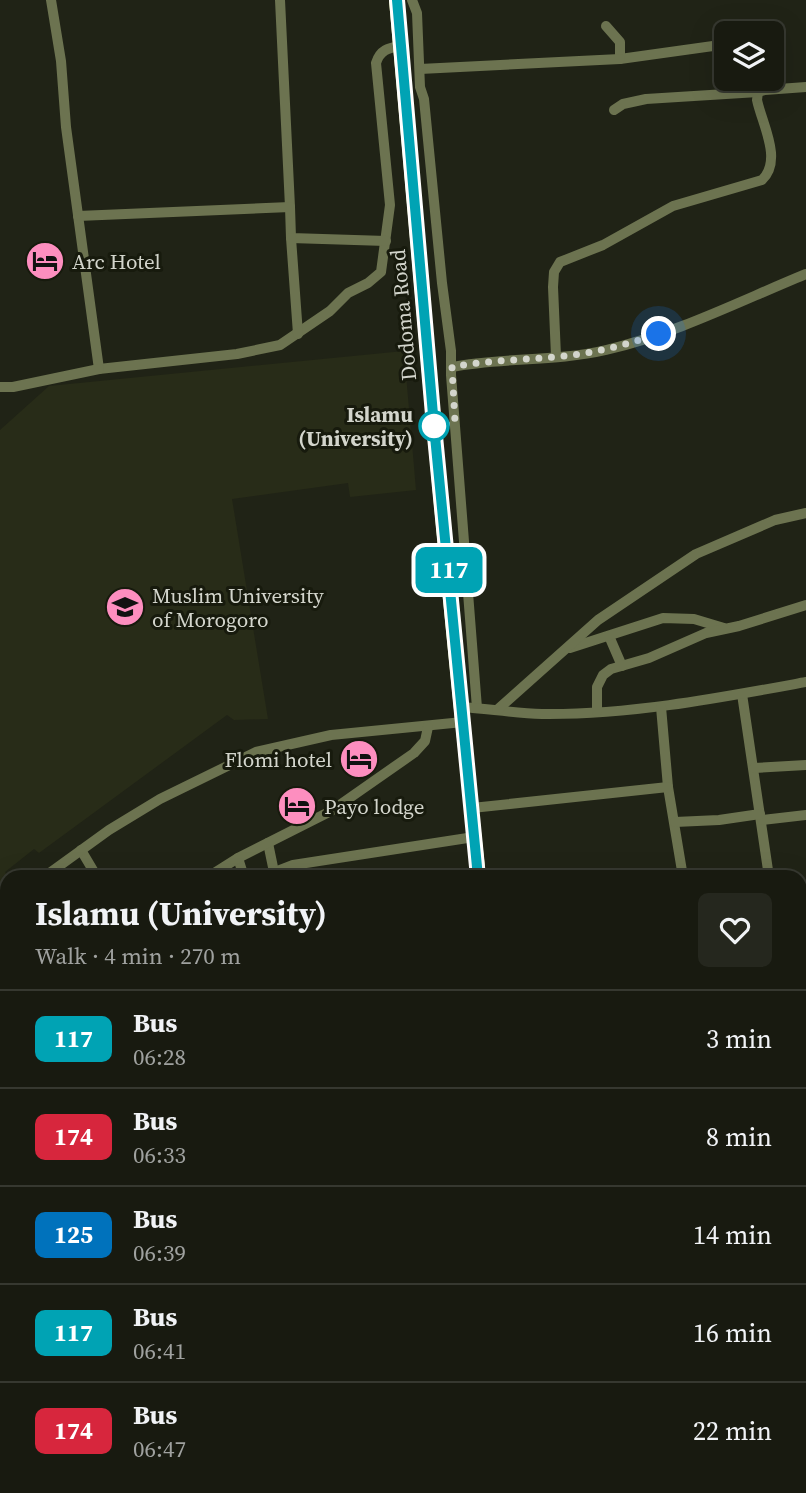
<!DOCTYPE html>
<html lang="en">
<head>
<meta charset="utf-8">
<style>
	body { margin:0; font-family:"Source Serif 4",serif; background:#25271e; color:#f1f3f6; height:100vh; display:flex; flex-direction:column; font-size:26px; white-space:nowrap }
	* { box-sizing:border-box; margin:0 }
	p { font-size:23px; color:#9fa19f }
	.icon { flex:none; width:38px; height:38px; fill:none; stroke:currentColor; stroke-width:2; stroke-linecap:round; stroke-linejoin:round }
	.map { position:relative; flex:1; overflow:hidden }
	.sheet { position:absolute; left:0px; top:870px; width:807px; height:625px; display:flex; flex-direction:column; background:#181a10; border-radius:21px 21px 0 0; box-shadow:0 7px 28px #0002,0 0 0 2px #363830 }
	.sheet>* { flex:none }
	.badge { padding:0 14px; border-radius:10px; font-size:24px; line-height:46px }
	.fabs { position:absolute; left:714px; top:21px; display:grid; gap:14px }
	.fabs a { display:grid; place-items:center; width:70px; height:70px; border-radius:10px; background:#181a10; box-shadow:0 7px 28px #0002,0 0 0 2px #363830; font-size:35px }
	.you { position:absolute; width:35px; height:35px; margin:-18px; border:5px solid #fff; border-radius:50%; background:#1a73e8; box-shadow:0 0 0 10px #1a73e833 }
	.map>.badge { position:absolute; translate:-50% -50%; box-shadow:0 0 0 4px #fff }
	.round { display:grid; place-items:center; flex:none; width:74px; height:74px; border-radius:10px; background:#25271e }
	.overview { display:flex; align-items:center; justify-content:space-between; height:119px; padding:0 35px }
	h1 { font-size:33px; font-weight:700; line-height:52px }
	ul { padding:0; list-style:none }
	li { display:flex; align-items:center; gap:21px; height:98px; padding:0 35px; border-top:2px solid #363830 }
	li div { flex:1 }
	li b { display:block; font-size:26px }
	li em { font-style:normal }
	li .badge { min-width:77px; font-weight:700; text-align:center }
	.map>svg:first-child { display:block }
	.built { fill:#282c18 }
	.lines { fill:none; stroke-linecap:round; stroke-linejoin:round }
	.minor { stroke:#6c7350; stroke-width:10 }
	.major { stroke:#b8c67a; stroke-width:12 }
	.highway { stroke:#d6e78b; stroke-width:14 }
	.line-casing { stroke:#fff; stroke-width:16 }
	.line { stroke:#00a3b4; stroke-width:10 }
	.walk { stroke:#d3d5cc; stroke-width:7; stroke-dasharray:0 12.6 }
	.stop-dot { fill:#fff; stroke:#00a3b4; stroke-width:3.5 }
	.labels { text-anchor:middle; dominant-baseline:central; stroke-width:6; stroke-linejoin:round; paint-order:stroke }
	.poi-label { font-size:21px; fill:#d3d5cc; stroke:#171a0d; text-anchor:start }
	.street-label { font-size:21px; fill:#d3d5cc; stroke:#171a0d }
	.stop-label { font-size:21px; font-weight:bold; fill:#d3d5cc; stroke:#171a0d; text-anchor:end }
</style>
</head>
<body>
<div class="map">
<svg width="806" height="1493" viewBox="0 0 806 1493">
	<rect width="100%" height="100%" fill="#202316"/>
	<path class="built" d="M404,351L416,490L350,497L348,483L232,499L268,719L234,720L227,715L39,853L34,849L5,872L8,877L7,886L0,891V430L49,386Z"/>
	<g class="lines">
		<g class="minor">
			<path d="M51,0L61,61L66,127L99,369L237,354L280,345L330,311L348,293L368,283L381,272L390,205L376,63C380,50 388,48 400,46"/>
			<path d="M280,0L290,207"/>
			<path d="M412,0L417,13L420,87L424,99L442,283L451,351V375L477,708"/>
			<path d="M606,26L620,42V59L713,46"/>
			<path d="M420,69L620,59"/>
			<path d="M614,110L623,104L646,99L758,92"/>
			<path d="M78,216L290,207L291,238L386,241"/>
			<path d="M291,238L298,334"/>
			<path d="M556,356L553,287L554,272L560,262L603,245L673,206L762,180C783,160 762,124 757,100L758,92L765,90L806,87"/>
			<path d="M452,367C502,357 555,362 606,350C675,334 740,301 806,274"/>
			<path d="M0,387H13L99,369"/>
			<path d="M609,636L622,666"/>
			<path d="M570,648L663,618L694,619L724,628"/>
			<path d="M742,694L769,877"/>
			<path d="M462,707C489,709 515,713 542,714C631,715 719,698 806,682"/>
			<path d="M661,707L668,787L683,877"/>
			<path d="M497,710L598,620L696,554L775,520L806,513"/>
			<path d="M597,712V687L603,675L611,669L649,658L706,633L739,626L806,605"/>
			<path d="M754,768L806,765"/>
			<path d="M472,808L668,787"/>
			<path d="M762,820L806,815"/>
			<path d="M675,822L719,820L760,814"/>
			<path d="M268,843L274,872L271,876"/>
			<path d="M81,850L97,877"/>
			<path d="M238,858L244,877"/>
			<path d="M44,877L109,830L160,799L256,752L331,735L463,722"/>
			<path d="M208,877L238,858L331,811L414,753L425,741L428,727"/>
			<path d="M262,877L293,865L474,837"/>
			<path d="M0,908L7,903"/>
			<path d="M800,920L806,919"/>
			<path d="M0,1010L7,1006"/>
			<path d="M0,1065L7,1060"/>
			<path d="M0,1191L7,1202"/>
			<path d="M0,1251L7,1250"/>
			<path d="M800,1344H806"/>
			<path d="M800,1399H806"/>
			<path d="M578,1492L612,1488"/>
			<path d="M744,1493V1488"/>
		</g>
		<path class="major" d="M577,1488L578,1493"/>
		<g class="highway">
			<path d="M396,0C422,292 446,585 479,877"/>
			<path d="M800,1198L806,1197"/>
			<path d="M0,1291L7,1289"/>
		</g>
	</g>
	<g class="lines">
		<g class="line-casing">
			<path id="line" d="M397,0L434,426L478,877"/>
		</g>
		<use href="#line" class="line"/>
		<path class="walk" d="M434,426L455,422L452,367C494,359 538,360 580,354C607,350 633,342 659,334"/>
	</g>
	<defs>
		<g id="hotel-disc" transform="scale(2.0125)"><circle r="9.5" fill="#fd8ebf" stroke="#171a0d"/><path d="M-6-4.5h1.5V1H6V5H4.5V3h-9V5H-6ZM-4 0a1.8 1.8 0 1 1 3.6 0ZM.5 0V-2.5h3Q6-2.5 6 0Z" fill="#111"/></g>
		<g id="university-disc" transform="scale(2.0125)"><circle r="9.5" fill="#fd8ebf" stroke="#171a0d"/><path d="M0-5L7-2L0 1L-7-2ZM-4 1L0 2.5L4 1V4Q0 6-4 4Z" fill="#111"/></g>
	</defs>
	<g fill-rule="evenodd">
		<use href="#hotel-disc" x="45" y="261"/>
		<use href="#university-disc" x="125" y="607"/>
		<use href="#hotel-disc" x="359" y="759"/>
		<use href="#hotel-disc" x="297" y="806"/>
	</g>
	<circle class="stop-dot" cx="434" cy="426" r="14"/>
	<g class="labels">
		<g class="poi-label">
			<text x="72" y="261">Arc Hotel</text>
			<text x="152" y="595">Muslim University<tspan x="152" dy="24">of Morogoro</tspan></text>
			<text x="332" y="759" text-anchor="end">Flomi hotel</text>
			<text x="324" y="806">Payo lodge</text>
		</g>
		<g class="street-label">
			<text transform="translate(403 315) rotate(-95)">Dodoma Road</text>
		</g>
		<g class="stop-label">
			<text x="413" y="414">Islamu<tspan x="413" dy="24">(University)</tspan></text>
		</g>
	</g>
</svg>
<div class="fabs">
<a><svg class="icon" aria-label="layers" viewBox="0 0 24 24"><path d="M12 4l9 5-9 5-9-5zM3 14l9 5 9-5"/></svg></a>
</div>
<div class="you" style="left:659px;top:334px"></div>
<b class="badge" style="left:449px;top:570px;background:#00a3b4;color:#fff">117</b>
<section class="sheet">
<div class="overview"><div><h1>Islamu (University)</h1><p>Walk · 4 min · 270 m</p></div><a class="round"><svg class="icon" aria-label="heart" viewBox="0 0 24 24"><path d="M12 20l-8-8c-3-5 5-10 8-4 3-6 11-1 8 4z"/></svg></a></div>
<ul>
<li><span class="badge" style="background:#00a3b4;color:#fff">117</span><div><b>Bus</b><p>06:28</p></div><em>3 min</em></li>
<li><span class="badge" style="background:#d7263d;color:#fff">174</span><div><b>Bus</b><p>06:33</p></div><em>8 min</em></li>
<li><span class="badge" style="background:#0072bc;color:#fff">125</span><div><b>Bus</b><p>06:39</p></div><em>14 min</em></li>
<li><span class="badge" style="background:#00a3b4;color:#fff">117</span><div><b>Bus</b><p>06:41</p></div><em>16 min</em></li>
<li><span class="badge" style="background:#d7263d;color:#fff">174</span><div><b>Bus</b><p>06:47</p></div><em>22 min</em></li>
</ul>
</section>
</div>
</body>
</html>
